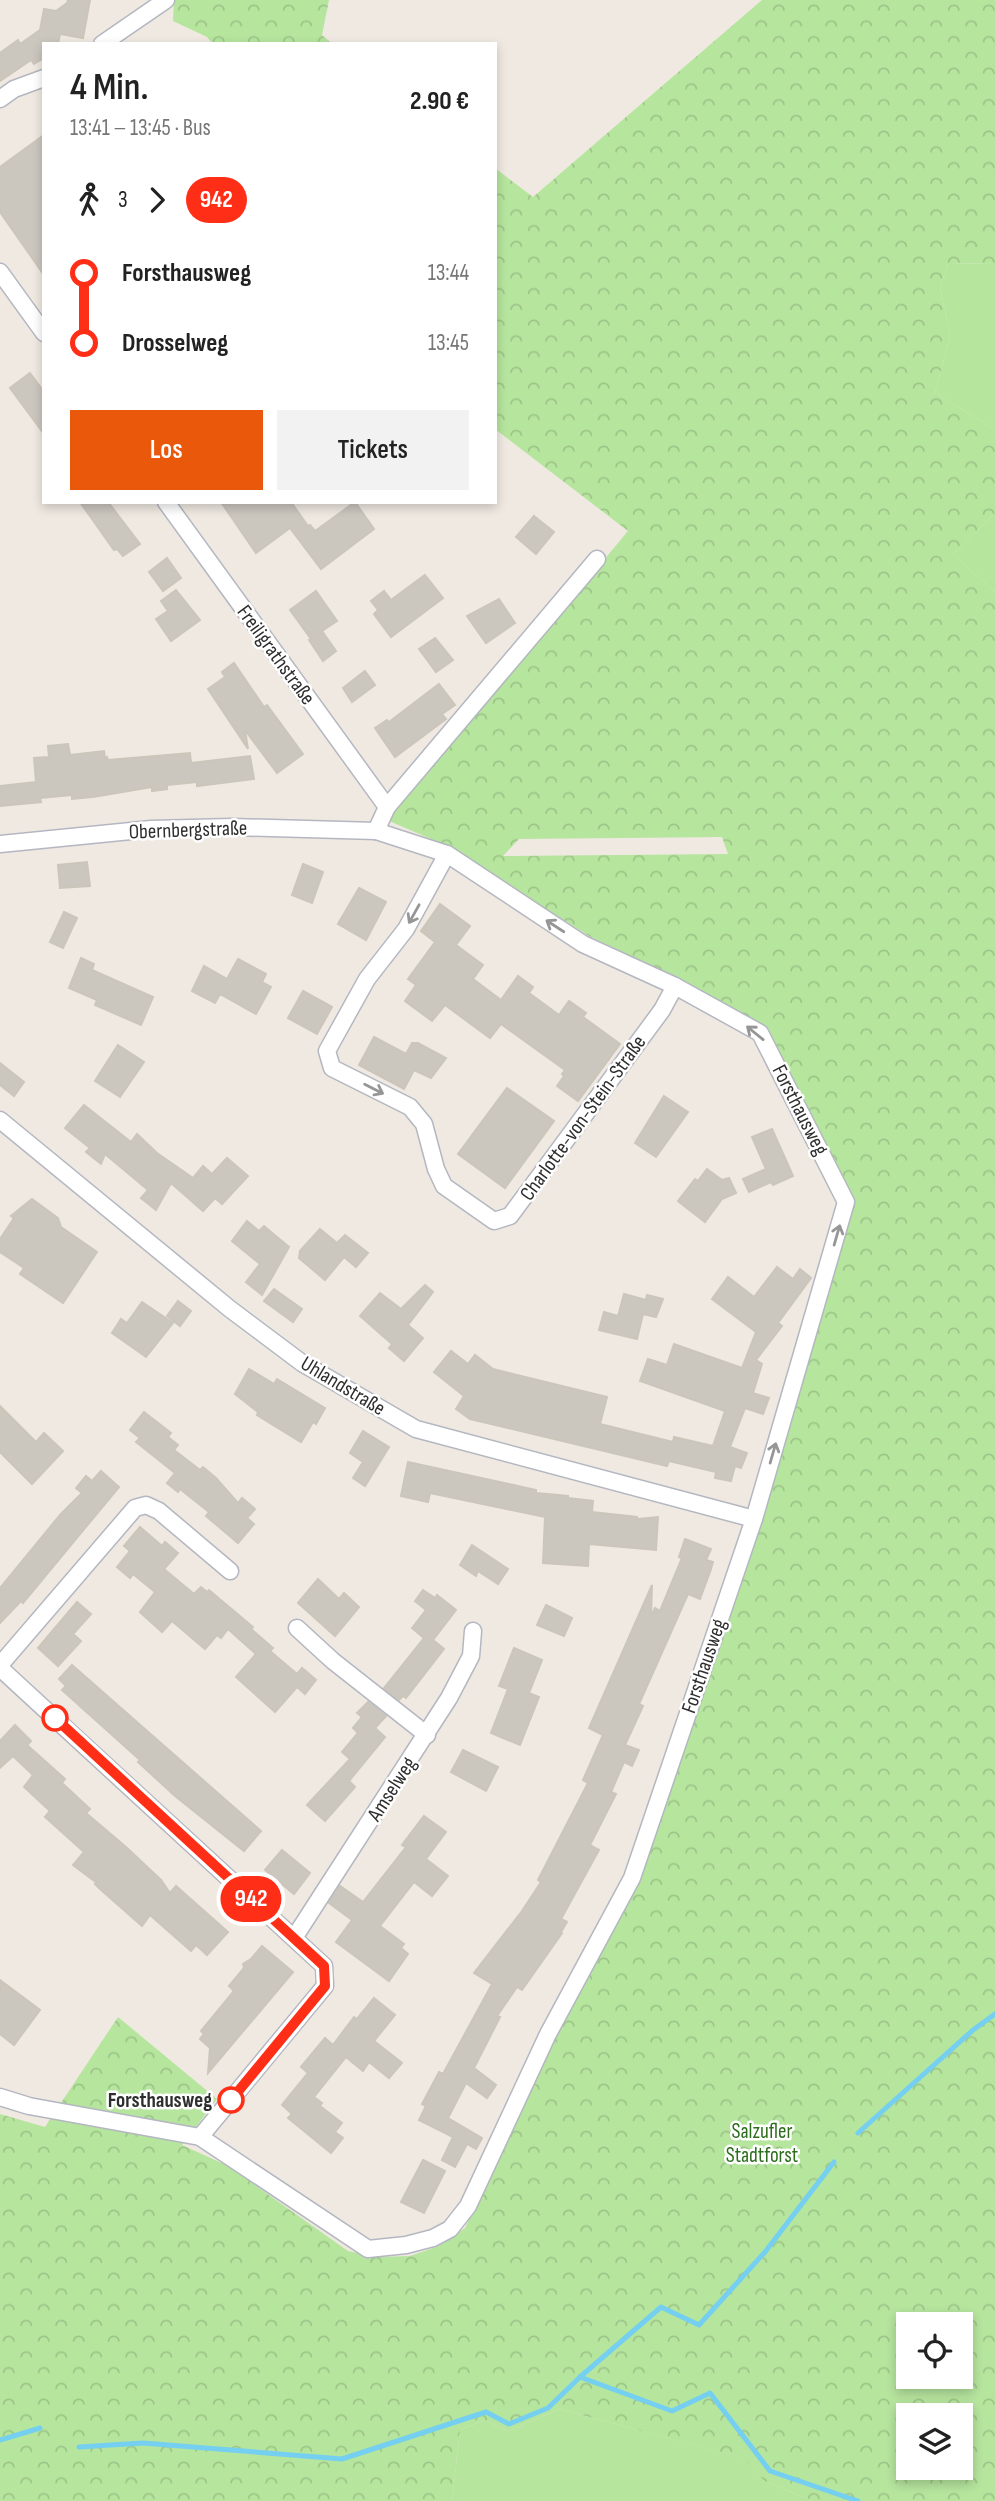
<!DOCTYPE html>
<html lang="de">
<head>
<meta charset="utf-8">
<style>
	body { margin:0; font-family:"Sofia Sans Condensed",sans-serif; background:#f2f2f2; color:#222; height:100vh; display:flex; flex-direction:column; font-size:26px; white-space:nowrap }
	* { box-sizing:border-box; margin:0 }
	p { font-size:23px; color:#767676 }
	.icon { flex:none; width:38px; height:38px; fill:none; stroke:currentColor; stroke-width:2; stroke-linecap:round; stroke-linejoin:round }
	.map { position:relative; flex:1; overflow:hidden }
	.details { position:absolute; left:42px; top:42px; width:455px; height:462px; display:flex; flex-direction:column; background:#fff; border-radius:0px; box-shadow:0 4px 10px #0003 }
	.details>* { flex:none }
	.badge { padding:0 14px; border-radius:23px; font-size:24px; line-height:46px }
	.fabs { position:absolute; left:896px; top:2312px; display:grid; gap:14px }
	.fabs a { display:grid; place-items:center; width:77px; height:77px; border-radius:0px; background:#fff; box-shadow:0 4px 10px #0003; font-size:35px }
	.map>.badge { position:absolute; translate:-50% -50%; box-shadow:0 0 0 4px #fff }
	.legs { display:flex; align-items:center; gap:10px; height:77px; padding:0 28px; font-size:23px }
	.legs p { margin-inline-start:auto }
	.headline { display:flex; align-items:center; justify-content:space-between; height:119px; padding:0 28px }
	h1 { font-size:38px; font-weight:600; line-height:52px }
	.primary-button { display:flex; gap:14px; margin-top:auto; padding:14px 28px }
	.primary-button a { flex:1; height:80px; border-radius:0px; background:#ea580c; color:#fff; font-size:28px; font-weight:600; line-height:80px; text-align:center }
	.primary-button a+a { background:#f2f2f2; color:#222 }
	ul { padding:0 28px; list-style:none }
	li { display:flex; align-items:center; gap:24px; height:70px; font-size:26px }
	li i { display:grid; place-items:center; width:10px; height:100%; margin:0 9px; background:currentColor }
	li i::after { content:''; width:18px; height:18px; margin:-9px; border:5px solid; border-radius:50%; background:#fff }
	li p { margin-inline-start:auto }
	li:first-child i { background:linear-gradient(#0000 50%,currentColor 0) }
	li:last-child i { background:linear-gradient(currentColor 50%,#0000 0) }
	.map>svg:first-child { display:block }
	.grass { fill:#b6e59e }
	.forest { fill:url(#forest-crowns); fill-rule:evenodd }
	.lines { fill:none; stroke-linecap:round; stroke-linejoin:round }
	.stream { stroke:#75cff0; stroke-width:5 }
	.building { fill:#cbc7bf; stroke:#cbc5ba; stroke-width:2 }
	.minor-casing { stroke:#b4b7c1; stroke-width:19 }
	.minor { stroke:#fff; stroke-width:16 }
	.oneway { stroke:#969696 }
	.line-1-casing { stroke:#fff; stroke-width:16 }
	.line-1 { stroke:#ff2e17; stroke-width:10 }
	.stop-1-dot { fill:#fff; stroke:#ff2e17; stroke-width:3.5 }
	.labels { text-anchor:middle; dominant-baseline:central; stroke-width:5; stroke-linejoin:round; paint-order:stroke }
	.street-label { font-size:21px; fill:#2e2e2e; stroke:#fff }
	.stop-label { font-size:21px; font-weight:bold; fill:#2e2e2e; stroke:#fff; text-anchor:end }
	.park-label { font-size:21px; fill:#2c6e1b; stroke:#fff }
</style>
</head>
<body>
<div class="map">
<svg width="995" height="2501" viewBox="0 0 995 2501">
	<defs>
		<pattern id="forest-crowns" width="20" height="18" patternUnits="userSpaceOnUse" patternTransform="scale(1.75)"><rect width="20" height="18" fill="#b6e59e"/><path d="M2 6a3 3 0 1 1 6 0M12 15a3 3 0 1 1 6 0" fill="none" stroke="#9dc588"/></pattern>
	</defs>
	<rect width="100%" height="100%" fill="#efe9e1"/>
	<g class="grass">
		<path d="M995,263V430L935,393L950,336L940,287L948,264Z"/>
		<path d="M995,513V592L953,554Z"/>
		<path d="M559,2409L744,2458L764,2481L813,2501H452L460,2430L484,2420L508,2431Z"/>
	</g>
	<g class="forest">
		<path d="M174,0H329L322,35L332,44H213L207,37L173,21Z"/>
		<path d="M762,0H995V263L948,264L940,287L950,336L935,393L995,430V513L953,554L995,592V2501H813L764,2481L743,2458L559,2409L508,2431L484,2420L460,2430L452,2501H0V2114L45,2127L118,2017L217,2099L182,2145L228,2166L348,2251L377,2257L410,2256L439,2246L465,2228L555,2039L637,1885L762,1521L853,1202L766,1031L679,979L589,936L447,846L387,820L628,531L495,429V168L533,197ZM722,837L728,854L503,856L519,839ZM908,2324H961V2376H908ZM908,2415H961V2468H908Z"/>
	</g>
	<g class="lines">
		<g class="stream">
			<path d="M858,2133L973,2030L995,2014"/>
			<path d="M580,2377L661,2307L699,2325L765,2252L834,2162"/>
			<path d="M0,2440L40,2428"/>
			<path d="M79,2447L143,2443L342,2459L486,2412L509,2424L548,2408L580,2377L672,2411L710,2393L770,2471L858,2501"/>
		</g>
	</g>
	<g class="building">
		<path d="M68,0H90L83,38L60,34L58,44H44V58L34,64L31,60L0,81V53L18,40L20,44L40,30L44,9L56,11L67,3Z"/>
		<path d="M44,135V275L0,212V167Z"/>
		<path d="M30,373L44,392V434L10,388Z"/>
		<path d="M80,502H108L140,544L123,556L117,549L114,550Z"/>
		<path d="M221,502H291L308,526L310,525L315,531L355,502L374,529L321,569L290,528L256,553Z"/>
		<path d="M534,516L554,532L536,554L516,537Z"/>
		<path d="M167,558L181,578L163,591L149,572Z"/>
		<path d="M425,575L443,598L391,637L374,614L378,610L371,601L384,591L391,600Z"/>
		<path d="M176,590L200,620L171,641L156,619L168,611L161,601Z"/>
		<path d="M316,591L337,621L322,631L336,651L323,661L309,640L311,639L290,610Z"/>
		<path d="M499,599L515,623L486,643L467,616Z"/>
		<path d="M435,638L453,660L436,672L419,649Z"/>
		<path d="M234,663L264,707L267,705L303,754L277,773L245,730L248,749L208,689L225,677L222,672Z"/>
		<path d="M365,671L375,685L352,702L343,688Z"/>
		<path d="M439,684L455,705L442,714L446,719L395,757L375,728L387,720L389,722Z"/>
		<path d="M68,744L70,755L104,751L105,758L107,757L108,760L190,753L191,763L250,756L254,779L197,786V782L167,785V789L152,791V787L93,797L72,799V795L40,798L41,802L0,806V786L36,782L34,758L49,757L48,746Z"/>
		<path d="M87,862L90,886L60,888L58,865Z"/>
		<path d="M303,864L323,872L312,903L292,895Z"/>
		<path d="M359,888L386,902L366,940L338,924Z"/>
		<path d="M440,904L470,926L456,945L483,965L473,979L501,1000L518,976L533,987L529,993L559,1015L569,1001L586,1013L583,1017L620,1044L578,1101L557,1086L564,1076L562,1074L565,1070L501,1024L490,1038L445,1005L432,1021L405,1001L416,985L408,979L435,942L421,931Z"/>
		<path d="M64,912L77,918L63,948L50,942Z"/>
		<path d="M81,958L94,964L92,970L153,997L141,1025L95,1005L97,1000L69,988Z"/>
		<path d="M238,959L266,974L262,982L271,987L256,1014L220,994L215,1003L192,991L204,966L227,979Z"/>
		<path d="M303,991L332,1007L317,1034L288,1018Z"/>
		<path d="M374,1037L406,1054L412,1043H418L446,1058L431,1078L414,1070L404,1089L359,1065Z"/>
		<path d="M118,1045L144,1062L120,1097L95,1081Z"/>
		<path d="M0,1063L24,1082L14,1096L0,1085Z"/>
		<path d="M507,1088L554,1121L505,1188L458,1154Z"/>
		<path d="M664,1096L688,1112L656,1157L635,1143Z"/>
		<path d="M84,1105L131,1142L137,1134L157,1153L193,1178L203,1166L212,1174L227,1158L248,1176L222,1204L215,1198L203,1211L171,1183L156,1210L141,1198L148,1190L105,1154L101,1164L86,1152L90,1148L65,1128Z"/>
		<path d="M772,1129L793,1176L773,1185L771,1182L749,1192L743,1179L766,1169L752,1137Z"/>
		<path d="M707,1169L722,1180L729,1178L736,1193L722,1199L705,1222L678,1201L695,1179L698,1181Z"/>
		<path d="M32,1199L58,1218L61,1227L97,1252L63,1303L20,1274L24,1268L0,1252V1239L14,1218L11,1216Z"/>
		<path d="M247,1221L259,1231L264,1226L289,1247L262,1295L246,1282L260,1264L232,1241Z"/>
		<path d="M320,1229L337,1243L345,1235L368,1253L356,1267L344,1257L325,1280L299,1258L300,1251Z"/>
		<path d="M777,1267L793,1279L800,1269L811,1278L778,1323L782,1326L756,1360L762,1364L753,1393L769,1398L763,1414L745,1408L730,1447L747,1453L741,1468L735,1466L731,1481L715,1478L716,1472L669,1461L667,1466L470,1419L456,1409L464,1396L434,1372L451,1351L468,1364L475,1355L493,1369L607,1397L600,1424L673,1442L674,1437L713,1446L725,1411L640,1381L648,1359L667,1365L674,1344L742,1368L756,1332L712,1299L728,1277L754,1297Z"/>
		<path d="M425,1285L433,1292L408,1325L423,1338L404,1361L389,1348L392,1344L360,1316L380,1293L401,1309Z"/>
		<path d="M274,1289L302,1309L293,1322L264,1301Z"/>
		<path d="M624,1294L646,1300L647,1295L663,1299L656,1317L643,1314L637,1339L599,1330L604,1312L618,1316Z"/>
		<path d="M178,1301L191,1311L180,1326L167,1316Z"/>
		<path d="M142,1302L173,1323L146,1357L112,1333L121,1319L127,1323Z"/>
		<path d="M249,1369L274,1384L277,1379L325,1408L316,1424L313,1422L301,1442L257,1415L258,1412L235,1394Z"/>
		<path d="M0,1406L36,1442L44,1433L63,1451L32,1484L0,1452Z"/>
		<path d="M144,1412L171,1433L168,1437L178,1445L174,1450L200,1470L203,1467L216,1478L238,1503L242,1498L255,1509L247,1518L254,1524L238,1543L206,1516L209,1512L180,1489L178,1492L167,1483L175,1473L136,1442L140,1438L130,1430Z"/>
		<path d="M363,1431L389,1447L365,1486L353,1478L363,1462L350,1453Z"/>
		<path d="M408,1462L536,1490V1493L568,1496V1498L593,1501L592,1512L637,1517V1519L658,1517L656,1550L589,1544L588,1566L543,1563L545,1517L430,1493L428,1502L401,1496Z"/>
		<path d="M101,1471L119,1487L23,1603L21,1601L0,1623V1588L60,1515L82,1493L76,1488L86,1476L92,1481Z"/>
		<path d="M140,1527L162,1546L165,1542L178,1553L164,1569L194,1594L201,1587L207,1592L209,1590L253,1627L251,1629L273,1648L270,1651L297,1674L302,1668L316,1680L305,1694L297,1687L275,1712L236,1677L256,1654L228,1629L221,1638L217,1635L205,1649L172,1621L162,1632L140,1612L155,1592L133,1574L130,1578L117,1567L130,1551L124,1546Z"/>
		<path d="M685,1539L711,1549L706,1560L713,1562L710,1572L700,1599L688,1594L639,1704L643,1706L625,1745L639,1750L632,1766L624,1762L611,1792L616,1794L590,1845L599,1850L561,1919L567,1922L561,1932L562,1933L522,1990L517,1987L497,2016L500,2017L474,2068L496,2085L487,2098L466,2083L448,2118L482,2138L476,2149L467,2144L455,2167L442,2160L453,2137L419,2120L426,2106L422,2104L439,2072L443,2074L492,1984L474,1973L522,1911L541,1882L538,1880L588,1783L583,1780L603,1735L589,1728L652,1585L651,1617L655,1608L660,1611L682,1558L679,1557Z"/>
		<path d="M472,1545L508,1569L498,1584L478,1571L476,1576L460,1565Z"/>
		<path d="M318,1579L339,1599L344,1593L359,1607L335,1636L298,1603Z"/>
		<path d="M423,1590L435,1598L437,1595L456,1610L433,1640L444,1649L406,1698L403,1696L399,1700L384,1688L424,1638L412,1628L426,1610L415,1601Z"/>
		<path d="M77,1602L91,1614L73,1634L81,1641L58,1666L38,1648Z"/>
		<path d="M546,1605L572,1618L564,1636L537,1625Z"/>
		<path d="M514,1648L542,1660L529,1693L539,1697L520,1745L491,1733L508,1689L499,1686Z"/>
		<path d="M72,1665L261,1831L244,1851L175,1796L138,1762L140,1760L62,1690L66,1686L59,1679Z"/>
		<path d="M368,1702L386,1716L375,1728L385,1737L349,1781L355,1787L325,1821L307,1805L350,1759L342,1752L358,1733L353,1728L362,1717L357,1713Z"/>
		<path d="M15,1725L31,1741L27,1745L65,1779L62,1783L90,1809L86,1813L126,1847L161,1880L170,1893L176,1886L228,1932L207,1955L196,1945L191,1951L150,1915L142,1926L100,1889L95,1884L97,1883L73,1865L84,1852L45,1817L50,1811L24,1787L33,1775L13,1756L0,1768V1741Z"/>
		<path d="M463,1750L498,1767L486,1791L451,1772Z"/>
		<path d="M424,1816L446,1832L426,1859L448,1876L432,1896L414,1882L380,1926L404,1944L401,1948L408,1954L389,1981L336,1942L352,1920L329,1903L340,1886L363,1902L406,1847L402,1845Z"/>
		<path d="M282,1850L310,1873L294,1894L265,1870Z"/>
		<path d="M262,1946L293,1972L208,2073L210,2048L200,2039L204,2034L201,2031L234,1991L229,1986L244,1968L243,1964L251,1959Z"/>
		<path d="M0,1980L40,2010L14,2045L0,2034Z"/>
		<path d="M374,1998L395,2015L374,2041L402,2063L389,2078L369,2062L363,2071L346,2057L314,2097L322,2103L320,2106L342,2123L335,2132L343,2138L331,2153L288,2118L292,2114L282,2105L308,2073L301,2067L325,2038L333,2045L354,2017L357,2019Z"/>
		<path d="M423,2160L445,2171L424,2213L401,2202Z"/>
	</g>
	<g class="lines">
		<g class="minor-casing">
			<g id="minor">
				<path d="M102,44L166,0"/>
				<path d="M0,99L14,89L44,78"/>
				<path d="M0,272L44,333"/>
				<path d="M166,502L387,807L376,831"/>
				<path d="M387,807L597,559"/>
				<path d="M0,844L151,829L232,827L376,831L447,854L583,944L675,986L760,1033L846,1202L754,1519L632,1878L548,2034L468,2206L450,2229L433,2238L406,2245L368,2249L200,2137L29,2106L0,2097"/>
				<path d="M447,854L406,929L367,979L327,1051L332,1068L410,1107L424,1124L436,1169L444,1186L494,1221L510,1216L662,1010L675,986"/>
				<path d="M0,1120L230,1309L302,1363L416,1429L754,1519"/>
				<path d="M297,1628L333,1661L427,1735"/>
				<path d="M0,1665L135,1508L146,1505L159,1511L230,1571"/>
				<path d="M0,1668L324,1966L325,1986L200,2137"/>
				<path d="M294,1938L449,1698L471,1656L473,1631"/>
			</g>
		</g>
		<use href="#minor" class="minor"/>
	</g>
	<defs><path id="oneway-shaft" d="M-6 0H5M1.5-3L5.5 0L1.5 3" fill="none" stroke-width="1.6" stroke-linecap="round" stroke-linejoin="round" transform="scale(1.75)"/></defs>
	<g class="oneway">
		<use href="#oneway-shaft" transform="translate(414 914) rotate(119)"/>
		<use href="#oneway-shaft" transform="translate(555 926) rotate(-147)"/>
		<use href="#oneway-shaft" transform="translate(755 1033) rotate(-141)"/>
		<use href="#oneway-shaft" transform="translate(374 1089) rotate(27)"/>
		<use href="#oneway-shaft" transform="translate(837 1235) rotate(-74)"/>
		<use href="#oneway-shaft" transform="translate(773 1453) rotate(-74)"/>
	</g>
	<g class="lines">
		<g class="line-1-casing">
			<path id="line-1" d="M55,1718L324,1966L325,1986L231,2100"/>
		</g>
		<use href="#line-1" class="line-1"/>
	</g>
	<g class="stop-1-dot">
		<circle cx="55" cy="1718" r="12"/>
		<circle cx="231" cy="2100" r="12"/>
	</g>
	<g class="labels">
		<g class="street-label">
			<text transform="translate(276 655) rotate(54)">Freiligrathstraße</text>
			<text transform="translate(188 830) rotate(-2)">Obernbergstraße</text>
			<text transform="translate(800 1110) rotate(63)">Forsthausweg</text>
			<text transform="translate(583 1118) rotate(-54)">Charlotte-von-Stein-Straße</text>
			<text transform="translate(343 1386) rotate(31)">Uhlandstraße</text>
			<text transform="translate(704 1666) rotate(-71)">Forsthausweg</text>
			<text transform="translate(392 1789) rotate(-57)">Amselweg</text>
		</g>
		<g class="stop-label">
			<text x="212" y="2100">Forsthausweg</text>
		</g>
		<g class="park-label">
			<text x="762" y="2131">Salzufler<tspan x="762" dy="24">Stadtforst</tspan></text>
		</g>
	</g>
</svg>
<div class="fabs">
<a><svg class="icon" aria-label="locate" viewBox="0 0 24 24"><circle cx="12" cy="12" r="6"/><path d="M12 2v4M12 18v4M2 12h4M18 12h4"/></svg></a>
<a><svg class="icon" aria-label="layers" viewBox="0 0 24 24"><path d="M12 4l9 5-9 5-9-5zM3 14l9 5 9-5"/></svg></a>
</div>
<b class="badge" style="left:251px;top:1899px;background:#ff2e17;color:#fff">942</b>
<section class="details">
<div class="headline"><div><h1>4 Min.</h1><p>13:41 – 13:45 · Bus</p></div><b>2.90 €</b></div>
<div class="legs"><svg class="icon" aria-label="walk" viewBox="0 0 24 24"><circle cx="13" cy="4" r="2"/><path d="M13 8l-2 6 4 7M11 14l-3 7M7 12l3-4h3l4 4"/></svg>3<svg class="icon" aria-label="forward" viewBox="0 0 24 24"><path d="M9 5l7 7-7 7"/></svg><b class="badge" style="background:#ff2e17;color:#fff">942</b></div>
<ul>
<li><i style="color:#ff2e17"></i><b>Forsthausweg</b><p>13:44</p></li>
<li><i style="color:#ff2e17"></i><b>Drosselweg</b><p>13:45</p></li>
</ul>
<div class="primary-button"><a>Los</a><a>Tickets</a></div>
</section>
</div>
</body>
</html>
